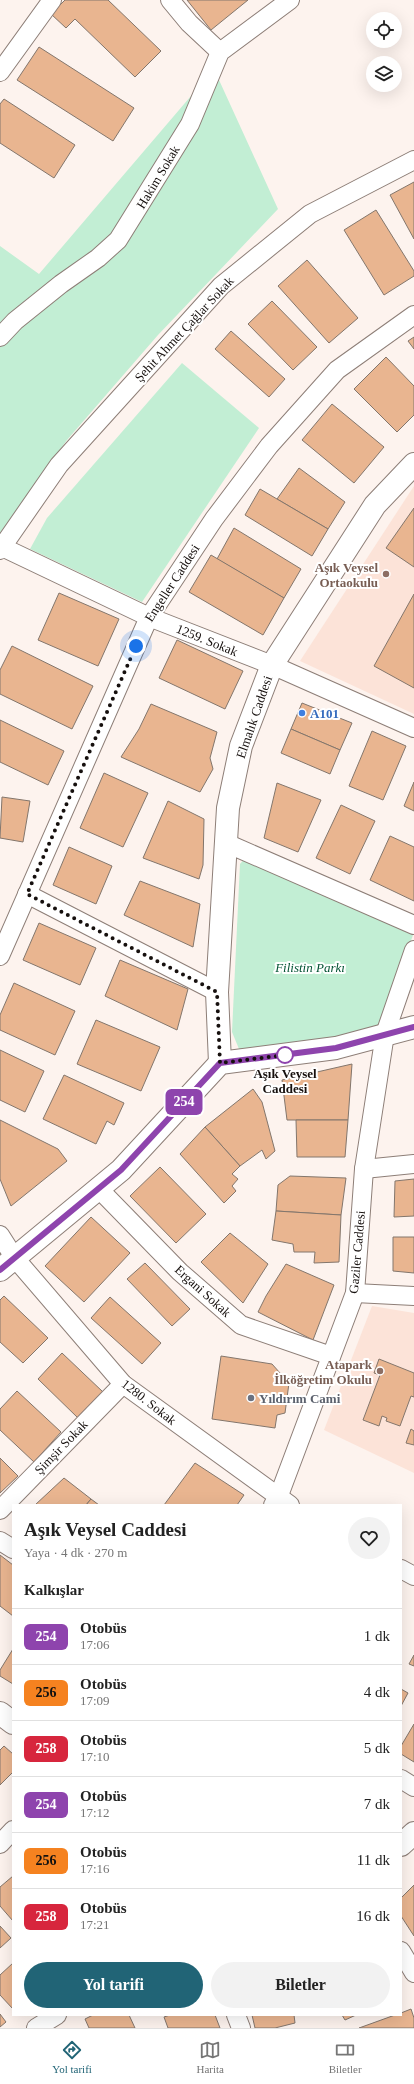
<!DOCTYPE html>
<html lang="tr">
<head>
<meta charset="utf-8">
<style>
	body { margin:0; font-family:"Times New Roman",serif; background:#f2f2f2; color:#222; height:100vh; display:flex; flex-direction:column; font-size:15px; white-space:nowrap }
	* { box-sizing:border-box; margin:0 }
	p { font-size:13px; color:#767676 }
	.icon { flex:none; width:22px; height:22px; fill:none; stroke:currentColor; stroke-width:2; stroke-linecap:round; stroke-linejoin:round }
	.map { position:relative; flex:1; overflow:hidden }
	.details { position:absolute; left:12px; top:1504px; width:390px; height:512px; display:flex; flex-direction:column; background:#fff; border-radius:0px; box-shadow:0 4px 16px #0002 }
	.details>* { flex:none }
	.badge { padding:0 8px; border-radius:6px; font-size:14px; line-height:26px }
	.fabs { position:absolute; left:366px; top:12px; display:grid; gap:8px }
	.fabs a { display:grid; place-items:center; width:36px; height:36px; border-radius:50%; background:#fff; box-shadow:0 4px 16px #0002; font-size:20px }
	.you { position:absolute; width:20px; height:20px; margin:-10px; border:3px solid #fff; border-radius:50%; background:#1a73e8; box-shadow:0 0 0 6px #1a73e833 }
	.map>.badge { position:absolute; translate:-50% -50%; box-shadow:0 0 0 2px #fff }
	h2 { padding:0 12px; font-size:15px; line-height:36px }
	.round { display:grid; place-items:center; flex:none; width:42px; height:42px; border-radius:21px; background:#f2f2f2 }
	.overview { display:flex; align-items:center; justify-content:space-between; height:68px; padding:0 12px }
	h1 { font-size:19px; font-weight:700; line-height:30px }
	.primary-button { display:flex; gap:8px; margin-top:auto; padding:8px 12px }
	.primary-button a { flex:1; height:46px; border-radius:24px; background:#216476; color:#fff; font-size:16px; font-weight:700; line-height:46px; text-align:center }
	.primary-button a+a { background:#f2f2f2; color:#222 }
	ul { padding:0; list-style:none }
	li { display:flex; align-items:center; gap:12px; height:56px; padding:0 12px; border-top:1px solid #e0e0e0 }
	li div { flex:1 }
	li b { display:block; font-size:15px }
	li em { font-style:normal }
	li .badge { min-width:44px; font-weight:700; text-align:center }
	.tab-bar { display:flex; justify-content:space-around; align-items:center; height:56px; border-top:1px solid #e0e0e0; background:#fff; font-size:11px; color:#767676 }
	.tab-bar a { display:grid; justify-items:center; gap:2px }
	.tab-bar .on { color:#216476 }
	.map>svg:first-child { display:block }
	.built { fill:#fce3d8 }
	.green { fill:#c2eed4 }
	.building { fill:#e9b590; stroke:#83766c }
	.lines { fill:none; stroke-linecap:round; stroke-linejoin:round }
	.minor-casing { stroke:#8d7e77; stroke-width:20 }
	.tertiary-casing { stroke:#8d7e77; stroke-width:24 }
	.minor { stroke:#fff; stroke-width:18 }
	.tertiary { stroke:#fff; stroke-width:22 }
	.line-casing { stroke:#fff; stroke-width:9 }
	.line { stroke:#8e44ad; stroke-width:6 }
	.walk { stroke:#16100e; stroke-width:4; stroke-dasharray:0 7.2 }
	.education-dot { fill:#8d6e63; stroke:#fff; stroke-width:1.5 }
	.shop-dot { fill:#3f7fe0; stroke:#fff; stroke-width:1.5 }
	.stop-dot { fill:#fff; stroke:#8e44ad; stroke-width:2 }
	.worship-dot { fill:#6b7280; stroke:#fff; stroke-width:1.5 }
	.labels { text-anchor:middle; dominant-baseline:central; stroke-width:4; stroke-linejoin:round; paint-order:stroke }
	.street-label { font-size:13px; fill:#16100e; stroke:#fff }
	.education-label { font-size:13px; font-weight:bold; fill:#785e54; stroke:#fff; text-anchor:end }
	.shop-label { font-size:13px; font-weight:bold; fill:#366cbe; stroke:#fff; text-anchor:start }
	.park-label { font-size:13px; font-style:italic; fill:#035233; stroke:#fff }
	.stop-label { font-size:13px; font-weight:bold; fill:#16100e; stroke:#fff }
	.worship-label { font-size:13px; font-weight:bold; fill:#5b616d; stroke:#fff; text-anchor:start }
</style>
</head>
<body>
<div class="map">
<svg width="414" height="2028" viewBox="0 0 414 2028">
	<rect width="100%" height="100%" fill="#fdf3ee"/>
	<g class="built">
		<path d="M414,486V714L300,661Z"/>
		<path d="M372,1306L414,1313V1473L324,1430Z"/>
	</g>
	<g class="green">
		<path d="M214,69L278,209L158,335L67,440L0,533V246L39,274Z"/>
		<path d="M182,363L259,428L142,602L30,549L47,518Z"/>
		<path d="M245,858L406,928L413,935L381,1026L348,1037L269,1051L239,1049L232,1032L240,864Z"/>
	</g>
	<g class="building">
		<path d="M65,0H108L161,51L135,77L75,19L66,28L51,14Z"/>
		<path d="M187,0H248L211,30Z"/>
		<path d="M39,47L134,108L113,141L17,80Z"/>
		<path d="M4,99L75,145L54,178L0,143V104Z"/>
		<path d="M414,182V239L390,195Z"/>
		<path d="M376,210L414,271V276L384,295L344,230Z"/>
		<path d="M307,260L358,318L329,343L278,286Z"/>
		<path d="M272,301L317,347L293,370L248,324Z"/>
		<path d="M231,331L285,379L269,397L215,349Z"/>
		<path d="M414,337V349L408,341Z"/>
		<path d="M386,357L414,386V415L397,432L354,389Z"/>
		<path d="M332,404L384,447L354,483L302,440Z"/>
		<path d="M299,468L345,502L328,529L277,499Z"/>
		<path d="M260,489L328,529L312,556L245,515Z"/>
		<path d="M414,508V567L386,548Z"/>
		<path d="M234,528L301,569L284,598L217,559Z"/>
		<path d="M211,555L284,598L263,635L189,592Z"/>
		<path d="M59,593L119,619L98,666L38,640Z"/>
		<path d="M414,594V688L374,666Z"/>
		<path d="M177,640L243,671L225,709L159,678Z"/>
		<path d="M12,646L93,686L72,729L0,694V670Z"/>
		<path d="M302,703L352,723L340,750L291,729Z"/>
		<path d="M151,704L217,732L210,758L213,769L200,792L121,757L139,729Z"/>
		<path d="M0,720L64,751L48,785L0,762Z"/>
		<path d="M291,729L340,750L330,774L281,753Z"/>
		<path d="M372,731L406,746L383,800L349,786Z"/>
		<path d="M104,773L148,793L123,847L80,828Z"/>
		<path d="M414,782V811L404,806Z"/>
		<path d="M277,783L321,800L298,852L264,838Z"/>
		<path d="M2,797L30,801L23,842L0,838Z"/>
		<path d="M168,801L204,819L203,865L199,879L143,858Z"/>
		<path d="M341,805L375,821L350,874L316,858Z"/>
		<path d="M390,836L414,847V901L370,880Z"/>
		<path d="M69,847L112,866L96,904L53,885Z"/>
		<path d="M140,881L200,904L193,947L124,915Z"/>
		<path d="M39,923L96,948L80,985L23,960Z"/>
		<path d="M120,960L188,989L177,1030L105,996Z"/>
		<path d="M14,983L75,1011L55,1055L0,1030V1015Z"/>
		<path d="M96,1020L160,1047L141,1091L77,1064Z"/>
		<path d="M0,1050L44,1071L25,1112L0,1100Z"/>
		<path d="M352,1064L348,1120H287L282,1080Z"/>
		<path d="M64,1075L124,1103L114,1125L107,1121L96,1144L43,1119Z"/>
		<path d="M253,1089L262,1102L275,1151L266,1159L262,1150L240,1166L205,1127Z"/>
		<path d="M0,1120L58,1149L67,1161L11,1206L0,1179Z"/>
		<path d="M296,1120H348L345,1157H297Z"/>
		<path d="M205,1127L240,1166L232,1174L238,1179L232,1186L236,1191L224,1203L180,1154Z"/>
		<path d="M160,1167L206,1214L176,1243L130,1196Z"/>
		<path d="M290,1176L346,1178L341,1215L276,1211L278,1185Z"/>
		<path d="M414,1179V1216L394,1217L395,1181Z"/>
		<path d="M276,1211L341,1215L339,1262L314,1263L315,1252H294L293,1244L272,1240Z"/>
		<path d="M91,1217L130,1253L84,1302L45,1266Z"/>
		<path d="M230,1233L268,1264L243,1303L201,1262Z"/>
		<path d="M393,1237H414V1273L393,1271Z"/>
		<path d="M145,1263L190,1309L172,1326L127,1279Z"/>
		<path d="M286,1264L334,1285L313,1340L258,1312L266,1296Z"/>
		<path d="M4,1296L48,1338L23,1363L0,1342V1300Z"/>
		<path d="M110,1297L161,1343L142,1364L91,1318Z"/>
		<path d="M62,1353L103,1392L78,1418L38,1379Z"/>
		<path d="M221,1356L272,1364L289,1383L285,1413L277,1415L275,1428L212,1419Z"/>
		<path d="M379,1359L414,1373V1397L411,1396L400,1426L386,1421L387,1418L382,1416L379,1426L363,1420L380,1375L374,1373Z"/>
		<path d="M17,1391L61,1432L34,1462L0,1430V1409Z"/>
		<path d="M411,1429L414,1431V1445L406,1443Z"/>
		<path d="M0,1458L18,1476L0,1493Z"/>
		<path d="M195,1463L244,1495L237,1505H164Z"/>
		<path d="M64,1478L91,1499L86,1505H35Z"/>
		<path d="M91,1499L99,1505H86Z"/>
		<path d="M0,1555L13,1565V1616L0,1606Z"/>
		<path d="M13,1649V1684L0,1676V1670Z"/>
		<path d="M414,1655V1666L409,1664Z"/>
		<path d="M401,1689L408,1693L401,1706Z"/>
		<path d="M414,1724V1762L401,1754V1746Z"/>
		<path d="M4,1746L13,1754V1772L0,1785V1750Z"/>
		<path d="M13,1876V1921L0,1906V1887Z"/>
		<path d="M414,1885V1936L401,1916V1898Z"/>
		<path d="M0,1926L11,1938L0,1948Z"/>
		<path d="M13,1963V2009L0,1995V1975Z"/>
		<path d="M411,2009L414,2018V2028H359L395,2015H401V2013Z"/>
		<path d="M0,2014L6,2022L0,2027Z"/>
		<path d="M93,2015H129L135,2028H89L85,2019Z"/>
		<path d="M170,2015H215L220,2028H168L164,2017Z"/>
		<path d="M252,2015H294L295,2023L275,2028H255Z"/>
		<path d="M342,2015H356L345,2020Z"/>
	</g>
	<g class="lines">
		<g class="minor-casing">
			<g id="minor">
				<path d="M170,0L189,23L220,52"/>
				<path d="M0,72L52,0"/>
				<path d="M0,337L15,321L61,284L98,258L118,240L190,124L220,52L290,0"/>
				<path d="M2,547L149,617L272,665L414,728"/>
				<path d="M0,550L59,465L221,286L310,214L414,160"/>
				<path d="M226,843L414,925"/>
				<path d="M27,894L217,992"/>
				<path d="M0,956L149,617L214,519L269,446L337,370L414,315"/>
				<path d="M364,1169L414,1164"/>
				<path d="M99,1189L180,1272L241,1325L331,1356"/>
				<path d="M0,1235L14,1257L123,1384L290,1505"/>
				<path d="M355,1293L414,1296"/>
				<path d="M273,1505L278,1498L355,1293L364,1169L385,1034L414,950"/>
				<path d="M0,1510L123,1384"/>
				<path d="M0,1541L13,1549"/>
				<path d="M401,1569L414,1576"/>
				<path d="M401,1779L414,1787"/>
				<path d="M0,1844L13,1830"/>
				<path d="M401,1951L414,1973"/>
				<path d="M236,2015L241,2028"/>
				<path d="M36,2028L57,2015"/>
			</g>
		</g>
		<g class="tertiary-casing">
			<g id="tertiary">
				<path d="M220,1063L217,992L228,808L241,746L272,665L375,505L414,464"/>
				<path d="M0,1270L121,1170L220,1063L336,1048L414,1027"/>
				<path d="M0,1713L13,1723"/>
				<path d="M401,1845L414,1833"/>
			</g>
		</g>
		<use href="#minor" class="minor"/>
		<use href="#tertiary" class="tertiary"/>
	</g>
	<g class="lines">
		<g class="line-casing">
			<path id="line" d="M0,1270L121,1170L220,1063L336,1048L414,1027"/>
		</g>
		<use href="#line" class="line"/>
		<path class="walk" d="M136,646L27,894L217,992L220,1063L285,1055"/>
	</g>
	<g class="education-dot">
		<circle cx="386" cy="574" r="4"/>
		<circle cx="380" cy="1371" r="4"/>
	</g>
	<circle class="shop-dot" cx="302" cy="713" r="4"/>
	<circle class="stop-dot" cx="285" cy="1055" r="8"/>
	<circle class="worship-dot" cx="251" cy="1398" r="4"/>
	<g class="labels">
		<g class="street-label">
			<text transform="translate(158 177) rotate(-59)">Hakim Sokak</text>
			<text transform="translate(184 329) rotate(-47)">Şehit Ahmet Çağlar Sokak</text>
			<text transform="translate(172 583) rotate(-57)">Engeller Caddesi</text>
			<text transform="translate(207 640) rotate(22)">1259. Sokak</text>
			<text transform="translate(254 717) rotate(-71)">Elmalık Caddesi</text>
			<text transform="translate(357 1252) rotate(-85)">Gaziler Caddesi</text>
			<text transform="translate(203 1291) rotate(42)">Ergani Sokak</text>
			<text transform="translate(149 1402) rotate(38)">1280. Sokak</text>
			<text transform="translate(61 1447) rotate(-46)">Şimşir Sokak</text>
		</g>
		<g class="education-label">
			<text x="378" y="567">Aşık Veysel<tspan x="378" dy="15">Ortaokulu</tspan></text>
			<text x="372" y="1364">Atapark<tspan x="372" dy="15">İlköğretim Okulu</tspan></text>
		</g>
		<g class="shop-label">
			<text x="310" y="713">A101</text>
		</g>
		<g class="park-label">
			<text x="310" y="967">Filistin Parkı</text>
		</g>
		<g class="stop-label">
			<text x="285" y="1073">Aşık Veysel<tspan x="285" dy="15">Caddesi</tspan></text>
		</g>
		<g class="worship-label">
			<text x="259" y="1398">Yıldırım Cami</text>
		</g>
	</g>
</svg>
<div class="fabs">
<a><svg class="icon" aria-label="locate" viewBox="0 0 24 24"><circle cx="12" cy="12" r="6"/><path d="M12 2v4M12 18v4M2 12h4M18 12h4"/></svg></a>
<a><svg class="icon" aria-label="layers" viewBox="0 0 24 24"><path d="M12 4l9 5-9 5-9-5zM3 14l9 5 9-5"/></svg></a>
</div>
<div class="you" style="left:136px;top:646px"></div>
<b class="badge" style="left:184px;top:1102px;background:#8e44ad;color:#fff">254</b>
<section class="details">
<div class="overview"><div><h1>Aşık Veysel Caddesi</h1><p>Yaya · 4 dk · 270 m</p></div><a class="round"><svg class="icon" aria-label="heart" viewBox="0 0 24 24"><path d="M12 20l-8-8c-3-5 5-10 8-4 3-6 11-1 8 4z"/></svg></a></div>
<h2>Kalkışlar</h2>
<ul>
<li><span class="badge" style="background:#8e44ad;color:#fff">254</span><div><b>Otobüs</b><p>17:06</p></div><em>1 dk</em></li>
<li><span class="badge" style="background:#f58220;color:#111">256</span><div><b>Otobüs</b><p>17:09</p></div><em>4 dk</em></li>
<li><span class="badge" style="background:#d7263d;color:#fff">258</span><div><b>Otobüs</b><p>17:10</p></div><em>5 dk</em></li>
<li><span class="badge" style="background:#8e44ad;color:#fff">254</span><div><b>Otobüs</b><p>17:12</p></div><em>7 dk</em></li>
<li><span class="badge" style="background:#f58220;color:#111">256</span><div><b>Otobüs</b><p>17:16</p></div><em>11 dk</em></li>
<li><span class="badge" style="background:#d7263d;color:#fff">258</span><div><b>Otobüs</b><p>17:21</p></div><em>16 dk</em></li>
</ul>
<div class="primary-button"><a>Yol tarifi</a><a>Biletler</a></div>
</section>
</div>
<nav class="tab-bar">
<a class="on"><svg class="icon" aria-label="directions" viewBox="0 0 24 24"><path d="M12 3l9 9-9 9-9-9zM9 14v-3h6M13 9l2 2-2 2"/></svg>Yol tarifi</a>
<a><svg class="icon" aria-label="map" viewBox="0 0 24 24"><path d="M3 6l6-2 6 2 6-2v14l-6 2-6-2-6 2zM9 4v14M15 6v14"/></svg>Harita</a>
<a><svg class="icon" aria-label="tickets" viewBox="0 0 24 24"><path d="M3 7h18v10H3zM15 7v10"/></svg>Biletler</a>
</nav>
</body>
</html>
